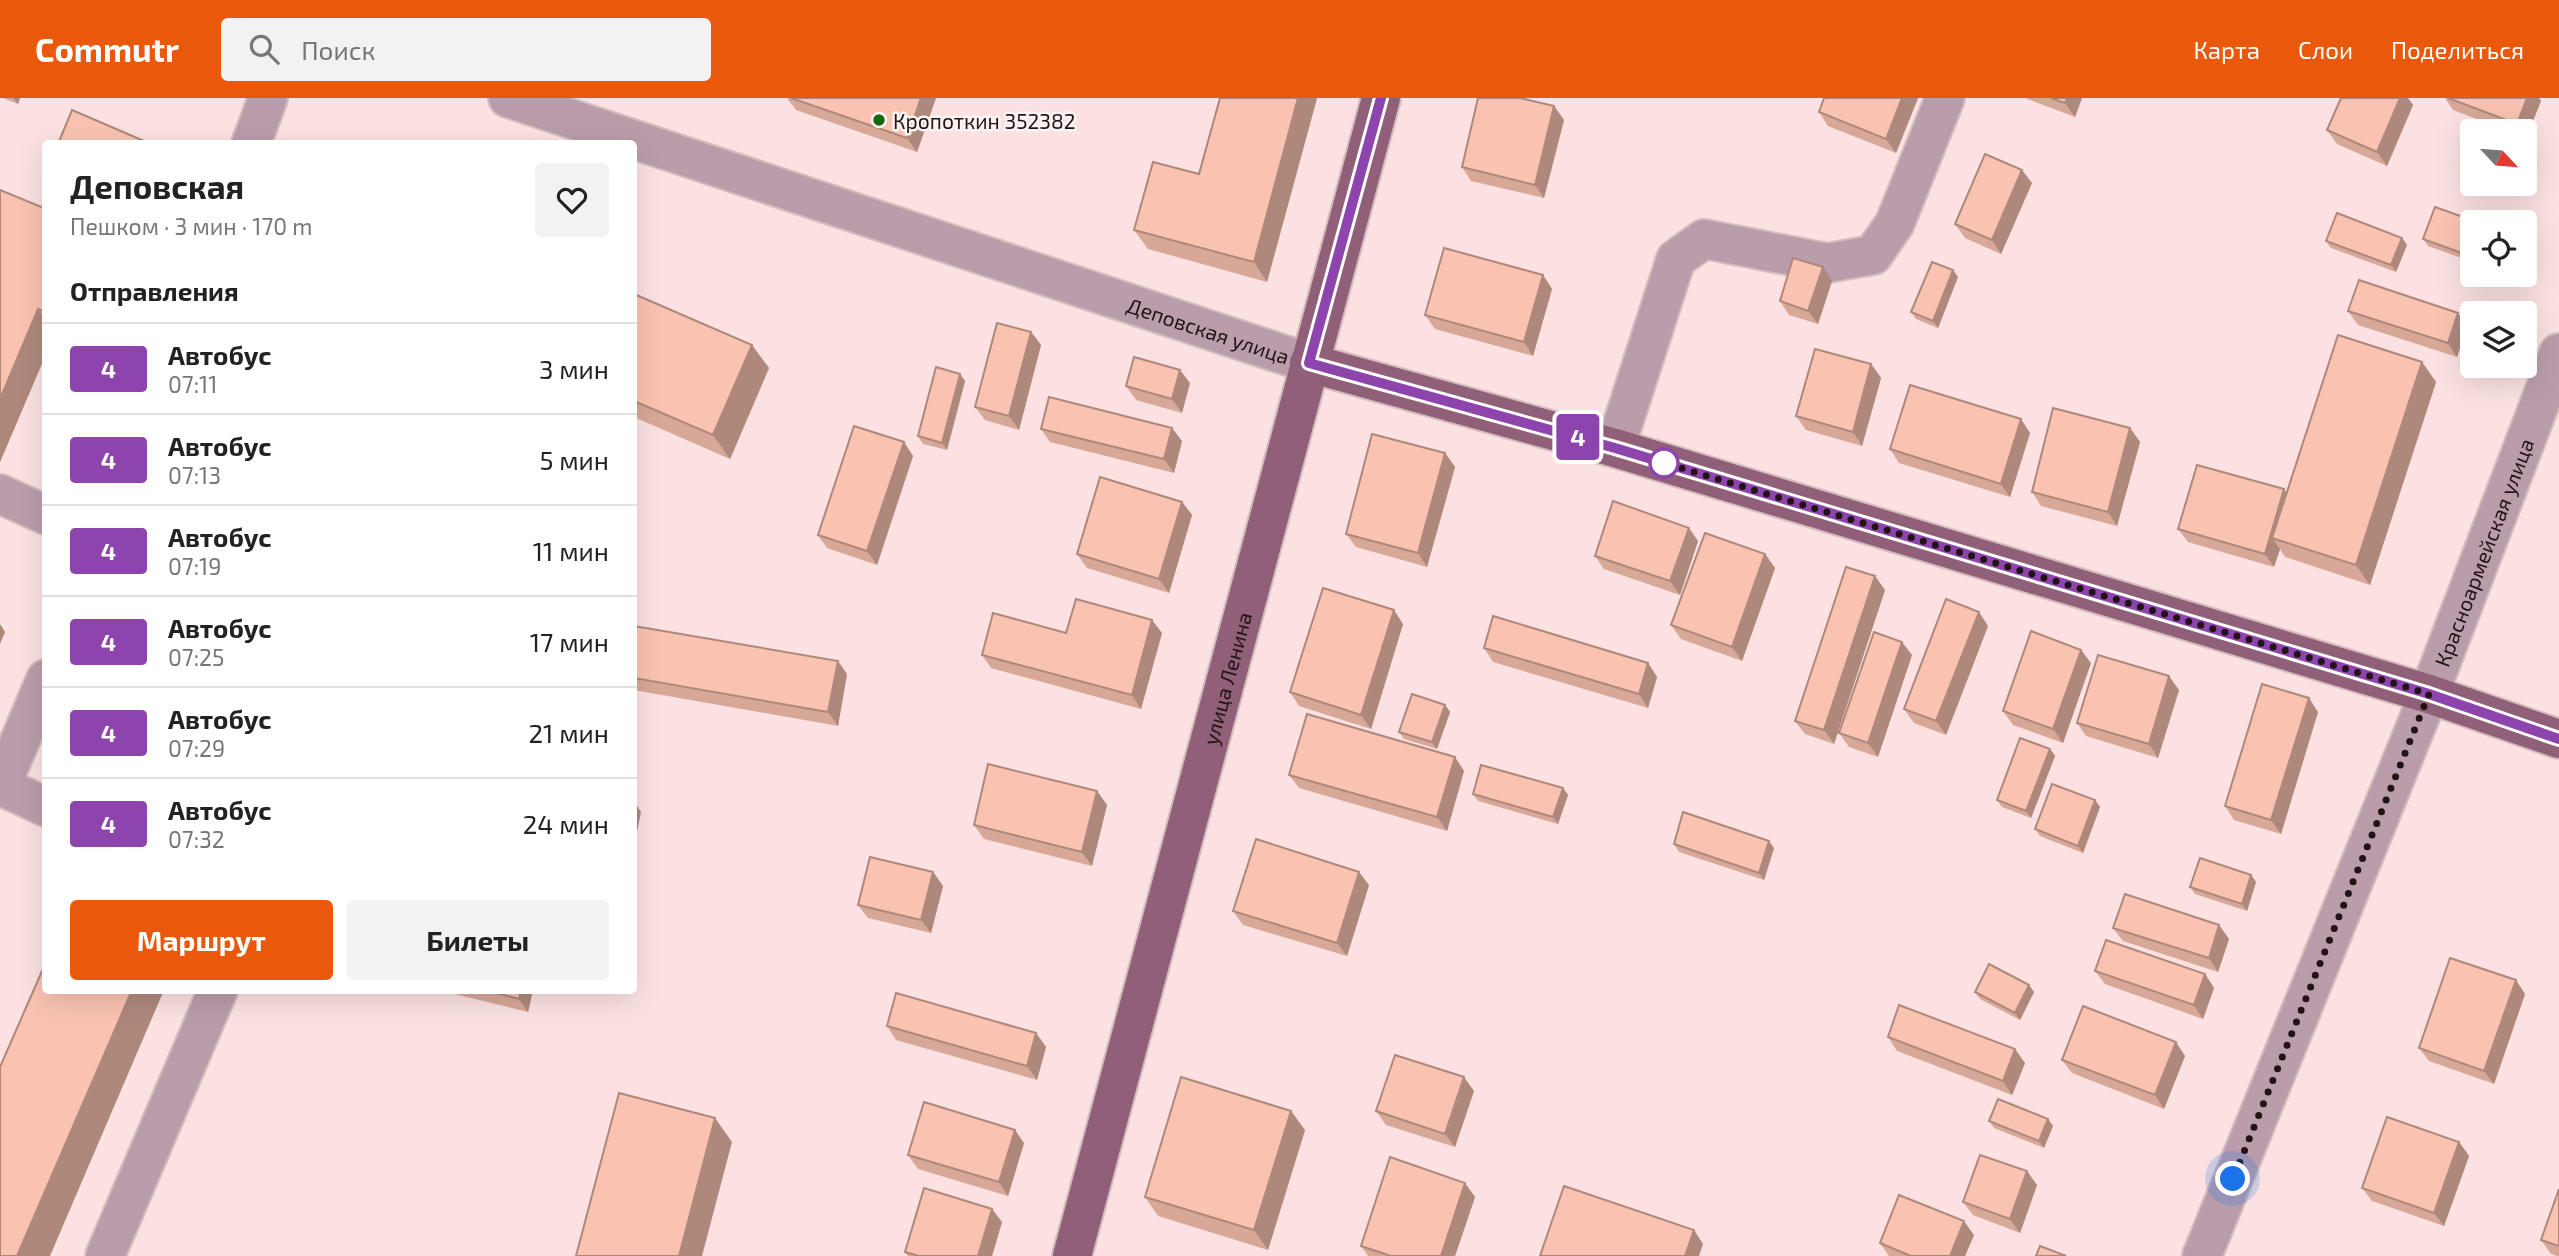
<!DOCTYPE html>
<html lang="ru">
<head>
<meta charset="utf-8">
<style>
	body { margin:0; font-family:"Exo 2",sans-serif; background:#f2f2f2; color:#222; height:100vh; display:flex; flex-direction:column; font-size:26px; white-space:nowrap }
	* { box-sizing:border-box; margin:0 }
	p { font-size:23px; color:#767676 }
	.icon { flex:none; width:38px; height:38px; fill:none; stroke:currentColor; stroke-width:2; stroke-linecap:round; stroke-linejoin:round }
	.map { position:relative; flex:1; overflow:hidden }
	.side { position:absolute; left:42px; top:42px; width:595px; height:854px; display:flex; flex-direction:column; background:#fff; border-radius:7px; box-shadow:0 7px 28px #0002 }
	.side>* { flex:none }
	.badge { padding:0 14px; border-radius:5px; font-size:24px; line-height:46px }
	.needle { width:46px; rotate:116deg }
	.fabs { position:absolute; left:2460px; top:21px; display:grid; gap:14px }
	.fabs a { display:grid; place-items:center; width:77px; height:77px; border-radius:7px; background:#fff; box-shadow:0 7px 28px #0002; font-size:35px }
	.you { position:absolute; width:35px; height:35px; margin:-18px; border:5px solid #fff; border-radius:50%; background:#1a73e8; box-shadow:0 0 0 10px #1a73e833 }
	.map>.badge { position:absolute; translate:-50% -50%; box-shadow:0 0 0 4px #fff }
	h2 { padding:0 28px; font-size:26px; line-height:63px }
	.round { display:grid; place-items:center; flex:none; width:74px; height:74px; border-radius:7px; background:#f2f2f2 }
	.summary { display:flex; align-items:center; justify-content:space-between; height:119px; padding:0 28px }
	h1 { font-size:33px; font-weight:700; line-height:52px }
	.button { display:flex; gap:14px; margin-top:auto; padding:14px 28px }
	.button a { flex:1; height:80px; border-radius:7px; background:#ea580c; color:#fff; font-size:28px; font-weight:700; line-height:80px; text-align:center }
	.button a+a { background:#f2f2f2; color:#222 }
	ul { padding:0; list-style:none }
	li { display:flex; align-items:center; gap:21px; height:91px; padding:0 28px; border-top:2px solid #e0e0e0 }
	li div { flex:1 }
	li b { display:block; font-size:26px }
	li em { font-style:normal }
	li .badge { min-width:77px; font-weight:700; text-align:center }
	header { display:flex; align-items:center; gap:42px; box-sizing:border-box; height:98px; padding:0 35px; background:#ea580c; color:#fff }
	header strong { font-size:33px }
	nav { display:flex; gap:38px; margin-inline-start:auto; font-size:24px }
	.search { width:490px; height:63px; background:#f2f2f2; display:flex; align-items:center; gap:18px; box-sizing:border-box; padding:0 24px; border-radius:7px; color:#767676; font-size:26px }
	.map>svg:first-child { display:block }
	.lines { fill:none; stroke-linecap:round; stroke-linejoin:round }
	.minor-casing { stroke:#d4bcbd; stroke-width:42 }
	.major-casing { stroke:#d4bcbd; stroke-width:42 }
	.minor { stroke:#ba9dab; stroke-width:38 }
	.major { stroke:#905f78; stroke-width:38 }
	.wall { fill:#d7a898 }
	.shaded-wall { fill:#af887c }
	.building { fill:#fac3b1; stroke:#af887c; stroke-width:2 }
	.line-casing { stroke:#fff; stroke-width:16 }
	.line { stroke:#8e44ad; stroke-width:10 }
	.walk { stroke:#221415; stroke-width:7; stroke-dasharray:0 12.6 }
	.poi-dot { fill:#16680b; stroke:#fcf3f3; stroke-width:2.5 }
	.stop-dot { fill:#fff; stroke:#8e44ad; stroke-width:3.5 }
	.labels { text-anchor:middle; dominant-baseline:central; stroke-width:5; stroke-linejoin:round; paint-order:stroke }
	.poi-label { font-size:21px; fill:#221415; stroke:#fcf3f3; text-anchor:start }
	.street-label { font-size:21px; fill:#221415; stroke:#fcf3f3 }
</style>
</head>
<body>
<header>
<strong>Commutr</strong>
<div class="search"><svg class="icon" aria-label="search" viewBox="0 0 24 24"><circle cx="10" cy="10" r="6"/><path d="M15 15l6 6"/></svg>Поиск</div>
<nav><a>Карта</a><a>Слои</a><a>Поделиться</a></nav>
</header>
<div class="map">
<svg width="2559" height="1158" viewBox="0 0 2559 1158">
	<rect width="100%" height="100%" fill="#fbe1e2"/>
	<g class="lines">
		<g class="minor-casing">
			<g id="minor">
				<path id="s1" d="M508,0L1309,265"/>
				<path d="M251,46L268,0"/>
				<path d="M1615,350L1676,161L1704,141L1827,165L1873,157L1895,125L1945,0"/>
				<path d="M0,396L46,417"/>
				<path d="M1,688L46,709"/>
				<path d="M0,690L46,581"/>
				<path d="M105,1158L218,892"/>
				<path id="s2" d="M2202,1158L2429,596L2559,255"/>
			</g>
		</g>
		<g class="major-casing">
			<g id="major">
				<path d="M1309,265L1615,350L2429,596L2559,641"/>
				<path id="s3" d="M1072,1158L1381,0"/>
			</g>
		</g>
		<use href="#minor" class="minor"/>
		<use href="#major" class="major"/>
	</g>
	<g class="wall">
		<path d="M3,0H20L18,6Z"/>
		<path d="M787,0H936L917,54L796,12Z"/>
		<path d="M1220,0H1317L1267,184L1148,151L1134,132L1199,76Z"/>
		<path d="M1824,0H1918L1896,55L1828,28L1819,14Z"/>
		<path d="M2025,0H2082L2075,19Z"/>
		<path d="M2341,0H2408L2413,7L2387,68L2337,46L2327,32Z"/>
		<path d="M2445,0H2539L2541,3L2526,40H2525V33H2508L2453,12Z"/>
		<path d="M1554,8L1564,22L1544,100L1471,83L1462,69Z"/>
		<path d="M2032,85L2001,156L1965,140L1955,126Z"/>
		<path d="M46,111V256L0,364Z"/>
		<path d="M2473,124V164L2428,148L2423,141Z"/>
		<path d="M2402,140L2407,147L2396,174L2331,150L2326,143Z"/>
		<path d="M1953,172L1958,179L1938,230L1916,221L1911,214Z"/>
		<path d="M1543,177L1552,191L1533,258L1435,231L1425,217Z"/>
		<path d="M1832,183L1818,226L1789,217L1780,203Z"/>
		<path d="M634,196L769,270L730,361L634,319Z"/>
		<path d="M2348,213L2458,215L2467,228L2457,259L2358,227Z"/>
		<path d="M1031,234L1041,247L1019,332L985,322L975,309Z"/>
		<path d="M2422,264L2436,284L2370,487L2285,459L2280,451L2274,469L2188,444L2178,431L2286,395Z"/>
		<path d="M1871,266L1881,280L1862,348L1806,332L1796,318Z"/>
		<path d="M960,276L965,283L947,352L923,346L918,338Z"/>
		<path d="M1190,285L1182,315L1136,302L1126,288Z"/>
		<path d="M2130,330L2140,344L2117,428L2041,408L2032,394Z"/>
		<path d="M1041,331L1182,343L1174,375L1050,344Z"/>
		<path d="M2030,335L2010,399L1899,365L1890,351Z"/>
		<path d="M1445,355L1455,369L1427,469L1356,449L1346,436Z"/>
		<path d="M913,358L877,467L827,450L818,437Z"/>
		<path d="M1182,404L1192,417L1169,495L1087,470L1077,456Z"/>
		<path d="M1698,443L1680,497L1604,471L1595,458Z"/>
		<path d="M1765,456L1775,470L1742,563L1681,541L1671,527Z"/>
		<path d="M1885,492L1834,646L1805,636L1795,623Z"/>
		<path d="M1403,526L1371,631L1299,608L1290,594Z"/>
		<path d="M634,528L847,576L838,628L634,592Z"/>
		<path d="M1988,528L1946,637L1914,625L1904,611Z"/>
		<path d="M1066,535H1162L1141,611L991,570L982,557Z"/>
		<path d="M1484,550L1648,565L1657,579L1648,610L1493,564Z"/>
		<path d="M1912,557L1878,659L1849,649L1839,635Z"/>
		<path d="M2091,565L2063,645L2013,627L2003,613Z"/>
		<path d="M2179,592L2158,660L2086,638L2077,625Z"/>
		<path d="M1445,607L1450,614L1437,651L1404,641L1399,634Z"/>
		<path d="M2318,614L2281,736L2234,722L2225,708Z"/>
		<path d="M2050,651L2055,658L2031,720L2002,709L1997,702Z"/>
		<path d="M1464,673L1447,733L1299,690L1289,677Z"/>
		<path d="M1563,690L1568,697L1558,726L1478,703L1473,696Z"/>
		<path d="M1097,693L1107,707L1092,768L984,741L974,727Z"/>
		<path d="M2095,702L2100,709L2083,755L2040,738L2035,731Z"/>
		<path d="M1674,746L1774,750L1764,782L1679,754Z"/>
		<path d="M933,774L943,788L931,835L868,820L858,807Z"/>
		<path d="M2251,777L2256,784L2247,813L2195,796L2190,789Z"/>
		<path d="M1369,787L1347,858L1243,827L1233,813Z"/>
		<path d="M2219,827L2229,841L2218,874L2123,843L2113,830Z"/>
		<path d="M2095,873L2205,876L2214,890L2203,921L2105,886Z"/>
		<path d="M438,892H533L528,914Z"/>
		<path d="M1975,894H2034L2020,922L1980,901Z"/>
		<path d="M2525,896L2494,986L2429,963L2419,950Z"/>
		<path d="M887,928L1036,935L1046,949L1037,982L896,942Z"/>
		<path d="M1888,939L2025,965L2012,997L1897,953Z"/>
		<path d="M2185,958L2164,1011L2072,975L2062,962Z"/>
		<path d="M1474,993L1455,1049L1386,1027L1376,1013Z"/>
		<path d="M2048,1021L2053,1028L2044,1050L1994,1030L1989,1023Z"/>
		<path d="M1305,1032L1268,1152L1158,1118L1145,1099Z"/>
		<path d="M2459,1044L2469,1058L2444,1128L2372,1103L2362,1090Z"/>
		<path d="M1024,1045L1008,1098L918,1071L908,1057Z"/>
		<path d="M2037,1087L2020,1135L1973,1117L1963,1104Z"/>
		<path d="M2559,1091V1158H2557L2551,1156L2541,1142Z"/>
		<path d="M1475,1099L1455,1158H1368L1361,1148Z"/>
		<path d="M1002,1124L992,1158H908L905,1154Z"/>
		<path d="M1974,1137L1965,1158H1889L1880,1145Z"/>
	</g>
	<g class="shaded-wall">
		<path d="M13,0H20L18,6Z"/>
		<path d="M921,0H936L917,54L907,40Z"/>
		<path d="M1298,0H1317L1267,184L1254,164Z"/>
		<path d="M1902,0H1918L1896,55L1886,41Z"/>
		<path d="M2067,0H2082L2075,19L2065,5Z"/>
		<path d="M2400,0H2408L2413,7L2387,68L2377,54Z"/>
		<path d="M2527,0H2539L2541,3L2526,40L2525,33H2521L2517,26Z"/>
		<path d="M1554,8L1564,22L1544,100L1535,87Z"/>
		<path d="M2022,72L2032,85L2001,156L1992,142Z"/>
		<path d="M2402,140L2407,147L2396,174L2391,167Z"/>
		<path d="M1823,169L1832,183L1818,226L1808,213Z"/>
		<path d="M1953,172L1958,179L1938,230L1933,223Z"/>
		<path d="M1543,177L1552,191L1533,258L1524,244Z"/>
		<path d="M38,211L46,222V256L0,364V301Z"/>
		<path d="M2458,215L2467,228L2457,259L2448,245Z"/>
		<path d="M1031,234L1041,247L1019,332L1009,318Z"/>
		<path d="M752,247L769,270L730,361L713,337Z"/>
		<path d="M2422,264L2436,284L2370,487L2356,467Z"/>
		<path d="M1871,266L1881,280L1862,348L1853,334Z"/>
		<path d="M1180,272L1190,285L1182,315L1172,301Z"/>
		<path d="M960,276L965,283L947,352L942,345Z"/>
		<path d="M2021,321L2030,335L2010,399L2001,386Z"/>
		<path d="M1172,330L1182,343L1174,375L1164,361Z"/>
		<path d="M2130,330L2140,344L2117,428L2108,414Z"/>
		<path d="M904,344L913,358L877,467L867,453Z"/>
		<path d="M1445,355L1455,369L1427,469L1418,455Z"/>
		<path d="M2284,391L2293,405L2272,440L2280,451L2274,469L2265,456Z"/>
		<path d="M1182,404L1192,417L1169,495L1159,481Z"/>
		<path d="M1689,430L1698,443L1680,497L1670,483Z"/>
		<path d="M1765,456L1775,470L1742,563L1732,549Z"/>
		<path d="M1875,478L1885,492L1834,646L1824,632Z"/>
		<path d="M1394,512L1403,526L1371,631L1361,617Z"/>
		<path d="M1979,514L1988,528L1946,637L1936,623Z"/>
		<path d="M1152,522L1162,535L1141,611L1132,597Z"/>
		<path d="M0,526L5,534L0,546Z"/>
		<path d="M1902,544L1912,557L1878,659L1868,645Z"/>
		<path d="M2081,552L2091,565L2063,645L2053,631Z"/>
		<path d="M838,563L847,576L838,628L828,614Z"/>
		<path d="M1648,565L1657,579L1648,610L1639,596Z"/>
		<path d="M2169,578L2179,592L2158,660L2149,646Z"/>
		<path d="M2309,600L2318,614L2281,736L2271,722Z"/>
		<path d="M1445,607L1450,614L1437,651L1432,644Z"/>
		<path d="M2050,651L2055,658L2031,720L2026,713Z"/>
		<path d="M1455,659L1464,673L1447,733L1437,719Z"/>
		<path d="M1563,690L1568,697L1558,726L1553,719Z"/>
		<path d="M1097,693L1107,707L1092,768L1082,754Z"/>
		<path d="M2095,702L2100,709L2083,755L2078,748Z"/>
		<path d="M634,703L641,714L634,749Z"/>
		<path d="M1769,743L1774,750L1764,782L1759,775Z"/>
		<path d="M933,774L943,788L931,835L921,822Z"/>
		<path d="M1359,774L1369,787L1347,858L1337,845Z"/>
		<path d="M2251,777L2256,784L2247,813L2242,806Z"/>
		<path d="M2219,827L2229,841L2218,874L2209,860Z"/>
		<path d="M2205,876L2214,890L2203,921L2194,907Z"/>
		<path d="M2516,882L2525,896L2494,986L2484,973Z"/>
		<path d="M2029,887L2034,894L2020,922L2015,915Z"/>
		<path d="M132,892H164L50,1158H17Z"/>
		<path d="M521,892H533L528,914L519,901Z"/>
		<path d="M1036,935L1046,949L1037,982L1027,968Z"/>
		<path d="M2176,944L2185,958L2164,1011L2155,997Z"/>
		<path d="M2015,951L2025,965L2012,997L2003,983Z"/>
		<path d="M1464,979L1474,993L1455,1049L1445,1036Z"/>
		<path d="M1291,1013L1305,1032L1268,1152L1254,1132Z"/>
		<path d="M715,1020L732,1044L702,1158H679Z"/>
		<path d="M2048,1021L2053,1028L2044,1050L2039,1043Z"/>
		<path d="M1015,1032L1024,1045L1008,1098L999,1084Z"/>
		<path d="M2459,1044L2469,1058L2444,1128L2434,1115Z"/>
		<path d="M2027,1073L2037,1087L2020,1135L2010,1121Z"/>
		<path d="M1465,1085L1475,1099L1455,1158H1441Z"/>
		<path d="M992,1111L1002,1124L992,1158H978Z"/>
		<path d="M1964,1123L1974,1137L1965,1158H1950Z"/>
		<path d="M1694,1132L1703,1146L1699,1158H1685Z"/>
	</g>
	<g class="building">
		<path d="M791,0H921L907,40Z"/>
		<path d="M1220,0H1298L1254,164L1134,132L1153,64L1199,76Z"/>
		<path d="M1478,0H1520L1554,8L1535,87L1462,69Z"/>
		<path d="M1824,0H1902L1886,41L1819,14Z"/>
		<path d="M2051,0H2067L2065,5Z"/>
		<path d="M2341,0H2400L2377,54L2327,32Z"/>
		<path d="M2448,0H2527L2517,26Z"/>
		<path d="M72,12L151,46H58Z"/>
		<path d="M1985,56L2022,72L1992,142L1955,126Z"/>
		<path d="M0,92L46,111V214L38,211L0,301Z"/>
		<path d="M2435,109L2477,124H2473V159L2423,141Z"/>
		<path d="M2337,115L2402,140L2391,167L2326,143Z"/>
		<path d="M1444,150L1543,177L1524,244L1425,217Z"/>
		<path d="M1793,160L1823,169L1808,213L1780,203Z"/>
		<path d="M1932,164L1953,172L1933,223L1911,214Z"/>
		<path d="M2359,182L2458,215L2448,245L2348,213Z"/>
		<path d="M634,196L752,247L713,337L634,303Z"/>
		<path d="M997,225L1031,234L1009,318L975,309Z"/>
		<path d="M2338,237L2422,264L2356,467L2272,440Z"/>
		<path d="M1815,251L1871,266L1853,334L1796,318Z"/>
		<path d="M1134,259L1180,272L1172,301L1126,288Z"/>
		<path d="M936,269L960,276L942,345L918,338Z"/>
		<path d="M1910,287L2021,321L2001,386L1890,351Z"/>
		<path d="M1049,299L1172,330L1164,361L1041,331Z"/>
		<path d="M2053,310L2130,330L2108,414L2032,394Z"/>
		<path d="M854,328L904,344L867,453L818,437Z"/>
		<path d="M1372,336L1445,355L1418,455L1346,436Z"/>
		<path d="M2197,367L2284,391L2265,456L2178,431Z"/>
		<path d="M1100,379L1182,404L1159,481L1077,456Z"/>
		<path d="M1613,403L1689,430L1670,483L1595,458Z"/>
		<path d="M1705,435L1765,456L1732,549L1671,527Z"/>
		<path d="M1846,469L1875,478L1824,632L1795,623Z"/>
		<path d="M1323,490L1394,512L1361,617L1290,594Z"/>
		<path d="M1076,501L1152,522L1132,597L982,557L993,515L1066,535Z"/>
		<path d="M1946,501L1979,514L1936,623L1904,611Z"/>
		<path d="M1493,518L1648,565L1639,596L1484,550Z"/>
		<path d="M634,528L838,563L828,614L634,580Z"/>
		<path d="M2031,533L2081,552L2053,631L2003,613Z"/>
		<path d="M1874,534L1902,544L1868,645L1839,635Z"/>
		<path d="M2098,557L2169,578L2149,646L2077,625Z"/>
		<path d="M2262,586L2309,600L2271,722L2225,708Z"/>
		<path d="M1412,596L1445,607L1432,644L1399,634Z"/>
		<path d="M1307,616L1455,659L1437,719L1289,677Z"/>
		<path d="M2020,640L2050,651L2026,713L1997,702Z"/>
		<path d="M988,666L1097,693L1082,754L974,727Z"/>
		<path d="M1481,667L1563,690L1553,719L1473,696Z"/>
		<path d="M2052,686L2095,702L2078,748L2035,731Z"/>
		<path d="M1683,714L1769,743L1759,775L1674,746Z"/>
		<path d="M1256,741L1359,774L1337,845L1233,813Z"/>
		<path d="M870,759L933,774L921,822L858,807Z"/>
		<path d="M2200,760L2251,777L2242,806L2190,789Z"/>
		<path d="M2125,796L2219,827L2209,860L2113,830Z"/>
		<path d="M2106,842L2205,876L2194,907L2095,873Z"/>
		<path d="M2450,860L2516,882L2484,973L2419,950Z"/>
		<path d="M46,864V892H132L17,1158H0V969Z"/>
		<path d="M1989,866L2029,887L2015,915L1975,894Z"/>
		<path d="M485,892H521L519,901Z"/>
		<path d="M896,895L1036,935L1027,968L887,928Z"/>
		<path d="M1899,907L2015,951L2003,983L1888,939Z"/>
		<path d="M2083,908L2176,944L2155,997L2062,962Z"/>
		<path d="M1395,957L1464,979L1445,1036L1376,1013Z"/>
		<path d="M1181,979L1291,1013L1254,1132L1145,1099Z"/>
		<path d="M619,995L715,1020L679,1158H576Z"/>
		<path d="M1998,1001L2048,1021L2039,1043L1989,1023Z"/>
		<path d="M924,1004L1015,1032L999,1084L908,1057Z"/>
		<path d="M2387,1019L2459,1044L2434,1115L2362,1090Z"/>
		<path d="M1980,1057L2027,1073L2010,1121L1963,1104Z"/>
		<path d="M1390,1059L1465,1085L1441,1158H1391L1361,1148Z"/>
		<path d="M1564,1088L1694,1132L1685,1158H1540Z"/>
		<path d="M924,1090L992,1111L978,1158H919L905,1154Z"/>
		<path d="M2559,1091V1148L2541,1142Z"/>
		<path d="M1899,1097L1964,1123L1950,1158H1911L1880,1145Z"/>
		<path d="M2040,1148L2066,1158H2036Z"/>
	</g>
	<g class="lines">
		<g class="line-casing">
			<path id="line" d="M1381,0L1309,265L1615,350L2429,596L2559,641"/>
		</g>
		<use href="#line" class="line"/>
		<path class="walk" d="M1664,365L1661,364L2429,596L2233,1081"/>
	</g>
	<circle class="poi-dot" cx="879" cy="22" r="7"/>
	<circle class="stop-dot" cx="1664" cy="365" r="14"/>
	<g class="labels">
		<g class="poi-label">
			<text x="893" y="22">Кропоткин 352382</text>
		</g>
		<g class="street-label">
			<text stroke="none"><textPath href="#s1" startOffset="738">Деповская улица</textPath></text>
			<text stroke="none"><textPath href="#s2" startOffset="758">Красноармейская улица</textPath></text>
			<text stroke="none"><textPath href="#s3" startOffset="598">улица Ленина</textPath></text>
		</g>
	</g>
</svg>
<div class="fabs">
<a><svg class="needle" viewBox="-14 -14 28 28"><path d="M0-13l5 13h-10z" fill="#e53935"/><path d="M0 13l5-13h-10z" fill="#767676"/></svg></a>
<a><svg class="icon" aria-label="locate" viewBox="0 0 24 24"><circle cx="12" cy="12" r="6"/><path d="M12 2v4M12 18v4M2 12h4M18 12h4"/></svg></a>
<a><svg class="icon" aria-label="layers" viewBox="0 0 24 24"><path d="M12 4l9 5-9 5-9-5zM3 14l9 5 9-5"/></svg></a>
</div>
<div class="you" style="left:2233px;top:1081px"></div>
<b class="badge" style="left:1578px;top:339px;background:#8e44ad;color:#fff">4</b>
<section class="side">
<div class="summary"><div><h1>Деповская</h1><p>Пешком · 3 мин · 170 m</p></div><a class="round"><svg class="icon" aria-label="heart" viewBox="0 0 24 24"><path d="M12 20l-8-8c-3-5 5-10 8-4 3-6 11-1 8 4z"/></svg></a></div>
<h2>Отправления</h2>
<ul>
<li><span class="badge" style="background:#8e44ad;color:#fff">4</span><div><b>Автобус</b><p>07:11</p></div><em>3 мин</em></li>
<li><span class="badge" style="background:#8e44ad;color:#fff">4</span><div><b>Автобус</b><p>07:13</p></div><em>5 мин</em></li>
<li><span class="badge" style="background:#8e44ad;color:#fff">4</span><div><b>Автобус</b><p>07:19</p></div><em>11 мин</em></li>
<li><span class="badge" style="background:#8e44ad;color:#fff">4</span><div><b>Автобус</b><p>07:25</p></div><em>17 мин</em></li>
<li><span class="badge" style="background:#8e44ad;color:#fff">4</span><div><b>Автобус</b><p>07:29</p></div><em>21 мин</em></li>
<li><span class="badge" style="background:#8e44ad;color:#fff">4</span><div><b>Автобус</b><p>07:32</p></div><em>24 мин</em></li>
</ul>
<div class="button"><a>Маршрут</a><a>Билеты</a></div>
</section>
</div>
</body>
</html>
